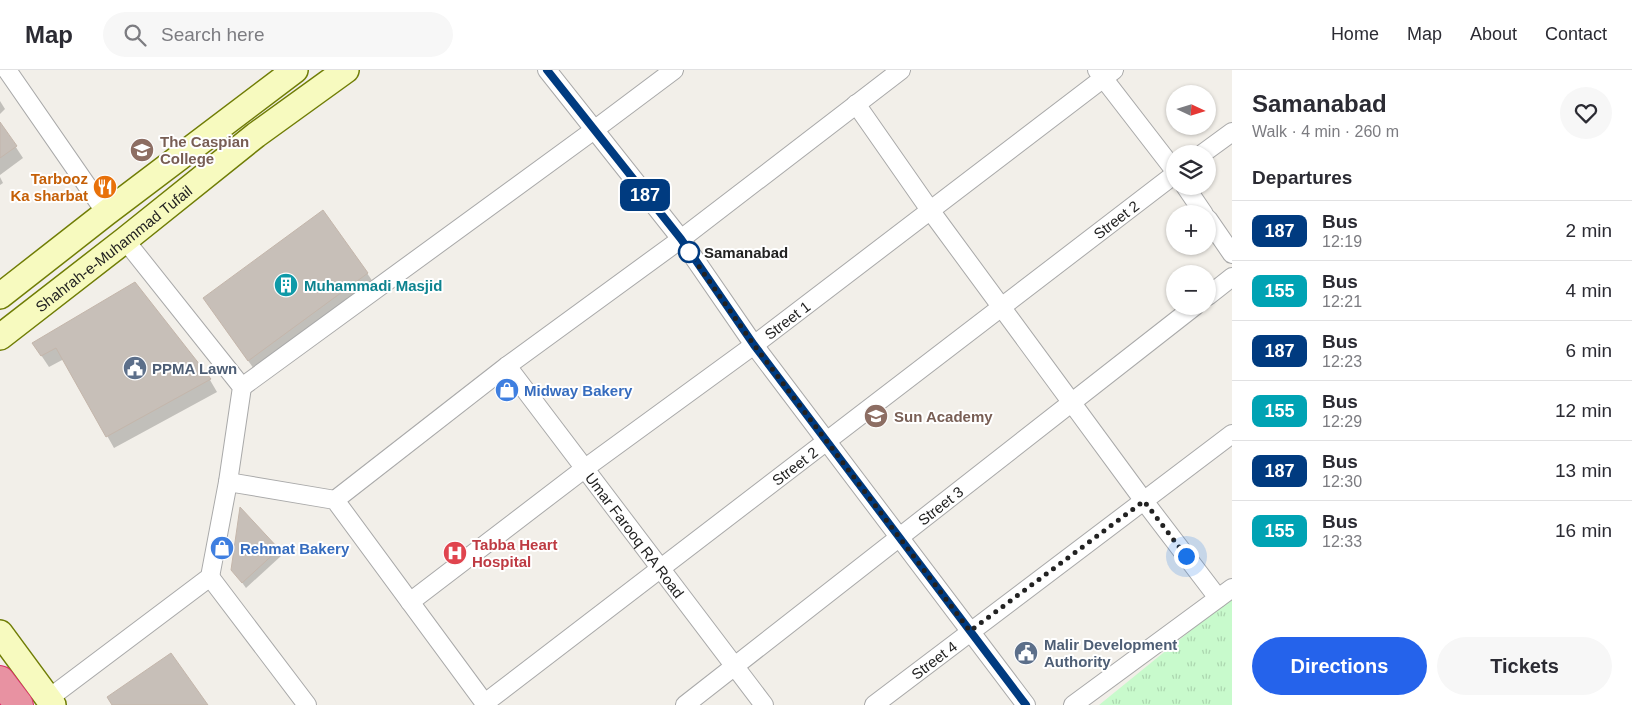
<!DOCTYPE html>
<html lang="en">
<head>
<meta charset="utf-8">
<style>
	body { margin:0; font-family:Arial,sans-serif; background:#f7f7f7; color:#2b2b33; height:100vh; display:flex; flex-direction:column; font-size:19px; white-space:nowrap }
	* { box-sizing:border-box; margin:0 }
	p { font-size:16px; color:#7c7c81 }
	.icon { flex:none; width:28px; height:28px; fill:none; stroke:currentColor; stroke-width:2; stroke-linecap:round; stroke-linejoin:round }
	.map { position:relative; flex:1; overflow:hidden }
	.panel { display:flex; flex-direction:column; background:#fff; width:400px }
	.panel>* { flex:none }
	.badge { padding:0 10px; border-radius:8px; font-size:18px; line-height:32px }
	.needle { width:32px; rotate:94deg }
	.controls { position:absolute; left:1166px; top:15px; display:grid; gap:10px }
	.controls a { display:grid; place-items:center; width:50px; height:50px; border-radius:50%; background:#fff; box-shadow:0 1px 4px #0004; font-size:25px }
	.you { position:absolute; width:25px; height:25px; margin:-12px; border:4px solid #fff; border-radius:50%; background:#1a73e8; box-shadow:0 0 0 8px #1a73e833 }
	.map>.badge { position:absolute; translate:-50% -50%; box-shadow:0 0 0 2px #fff }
	h2 { padding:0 20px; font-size:19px; line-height:45px }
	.round { display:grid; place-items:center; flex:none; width:52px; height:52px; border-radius:26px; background:#f7f7f7 }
	.head { display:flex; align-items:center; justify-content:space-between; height:85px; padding:0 20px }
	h1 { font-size:24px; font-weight:700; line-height:38px }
	.button { display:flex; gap:10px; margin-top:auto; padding:10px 20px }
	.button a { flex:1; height:58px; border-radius:30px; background:#2563eb; color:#fff; font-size:20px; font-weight:700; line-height:58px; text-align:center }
	.button a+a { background:#f7f7f7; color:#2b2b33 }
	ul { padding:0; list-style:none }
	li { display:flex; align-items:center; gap:15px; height:60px; padding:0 20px; border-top:1px solid #e1e1e2 }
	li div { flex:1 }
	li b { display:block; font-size:19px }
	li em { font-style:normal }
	li .badge { min-width:55px; font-weight:700; text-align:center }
	header { display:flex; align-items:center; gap:30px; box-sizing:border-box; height:70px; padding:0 25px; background:#fff; border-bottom:1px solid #e1e1e2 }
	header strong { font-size:24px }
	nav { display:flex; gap:28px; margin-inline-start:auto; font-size:18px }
	.search { width:350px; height:45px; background:#f7f7f7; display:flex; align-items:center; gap:12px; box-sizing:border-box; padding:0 18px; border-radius:28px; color:#7c7c81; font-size:19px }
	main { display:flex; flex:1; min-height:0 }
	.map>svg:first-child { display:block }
	.park { fill:url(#park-tufts) }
	.shadow { fill:#0003 }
	.building { fill:#c7bfb8; stroke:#c4b6ab }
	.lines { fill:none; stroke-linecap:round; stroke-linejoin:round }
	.street-casing { stroke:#a9a9a9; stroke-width:20 }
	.secondary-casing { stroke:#707d05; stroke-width:28 }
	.highway-casing { stroke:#dc2a67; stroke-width:30 }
	.street { stroke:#fff; stroke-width:18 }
	.secondary { stroke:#f7fabf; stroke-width:25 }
	.highway { stroke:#e892a2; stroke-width:28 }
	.line-casing { stroke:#fff; stroke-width:11 }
	.line { stroke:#003b80; stroke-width:8 }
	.walk { stroke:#222; stroke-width:5; stroke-dasharray:0 9 }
	.stop-dot { fill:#fff; stroke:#003b80; stroke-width:2.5 }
	.labels { text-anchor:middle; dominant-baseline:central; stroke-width:4; stroke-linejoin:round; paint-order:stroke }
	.education-label { font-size:15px; font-weight:bold; fill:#785e54; stroke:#fff; text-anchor:start }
	.food-label { font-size:15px; font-weight:bold; fill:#c56008; stroke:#fff; text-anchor:end }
	.street-label { font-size:15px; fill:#222; stroke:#fff }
	.stop-label { font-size:15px; font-weight:bold; fill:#222; stroke:#fff; text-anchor:start }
	.culture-label { font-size:15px; font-weight:bold; fill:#0d838f; stroke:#fff; text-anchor:start }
	.service-label { font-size:15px; font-weight:bold; fill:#4e5e75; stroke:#fff; text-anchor:start }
	.shop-label { font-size:15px; font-weight:bold; fill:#366cbe; stroke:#fff; text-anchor:start }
	.health-label { font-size:15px; font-weight:bold; fill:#be3a42; stroke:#fff; text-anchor:start }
</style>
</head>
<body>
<header>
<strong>Map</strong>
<div class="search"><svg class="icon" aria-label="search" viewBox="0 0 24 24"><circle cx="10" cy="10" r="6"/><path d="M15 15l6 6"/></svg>Search here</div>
<nav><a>Home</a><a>Map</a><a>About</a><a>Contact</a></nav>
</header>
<main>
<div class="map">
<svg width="1232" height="635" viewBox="0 0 1232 635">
	<defs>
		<pattern id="park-tufts" width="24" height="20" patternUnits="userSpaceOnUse" patternTransform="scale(1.25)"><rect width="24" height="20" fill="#c8facc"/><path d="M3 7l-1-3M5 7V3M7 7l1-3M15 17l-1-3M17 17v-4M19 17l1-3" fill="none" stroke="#acd6af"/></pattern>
	</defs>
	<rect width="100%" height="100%" fill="#f2efe9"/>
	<path class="park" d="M1232,527V635H1099Z"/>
	<g class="shadow">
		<path d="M0,31L5,39L0,44Z"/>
		<path d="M0,53L23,88L0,105Z"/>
		<path d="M0,107L3,113L0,115Z"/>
		<path d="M367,203L373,212L254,299L204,228Z"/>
		<path d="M135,214L210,310L217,322L114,378L64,289L49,297L41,285Z"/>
		<path d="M278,480L281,486L246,518L233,500Z"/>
	</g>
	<g class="building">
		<path d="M0,52L17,76L0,88Z"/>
		<path d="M323,140L368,203L248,291L203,228Z"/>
		<path d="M135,212L211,309L106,367L56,278L41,286L32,273Z"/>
		<path d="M240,437L279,479L242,513L231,500Z"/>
		<path d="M171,583L208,635H112L107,627Z"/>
	</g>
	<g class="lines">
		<g class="street-casing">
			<g id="street">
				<path d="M7,0L106,143"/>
				<path d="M547,0L681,169L754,275L1026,635"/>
				<path d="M1097,0L1175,101"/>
				<path d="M856,34L930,140L1144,431L1218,528"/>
				<path d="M1202,84L1232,62"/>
				<path d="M1185,116L1204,144"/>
				<path d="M1208,149L1232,184"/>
				<path d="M1208,226L1232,207"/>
				<path id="s1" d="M507,296L764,635"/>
				<path d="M242,317L594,60L674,0"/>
				<path d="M228,412L335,430L486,635"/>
				<path d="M335,430L507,296L681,169L901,0"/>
				<path d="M210,507L307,635"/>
				<path id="s2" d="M410,532L584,399L754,275L1114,0"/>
				<path d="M48,629L210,507L228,412L242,317L125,170"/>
				<path id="s3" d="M485,633L1175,104"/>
				<path id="s4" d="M685,635L1195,236"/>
				<path id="s5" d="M874,635L1232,364"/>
				<path d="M1073,635L1232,518"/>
			</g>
		</g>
		<g class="secondary-casing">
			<g id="secondary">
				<path d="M0,226L106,143L295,0"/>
				<path id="s6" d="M0,267L125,170L256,65L346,0"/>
				<path d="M0,563L53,635"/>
			</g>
		</g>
		<g class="highway-casing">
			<path id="highway" d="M0,610L19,635"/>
		</g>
		<use href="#street" class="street"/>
		<use href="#secondary" class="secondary"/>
		<use href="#highway" class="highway"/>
	</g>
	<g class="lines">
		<g class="line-casing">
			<path id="line" d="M547,0L681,169L754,275L1026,635"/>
		</g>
		<use href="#line" class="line"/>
		<path class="walk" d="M689,182L754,275L970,561L1144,431L1186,486"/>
	</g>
	<defs>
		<g id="university-disc" transform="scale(1.25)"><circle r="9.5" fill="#8d6e63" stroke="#fff"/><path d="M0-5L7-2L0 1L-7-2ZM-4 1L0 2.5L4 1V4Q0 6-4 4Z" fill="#fff"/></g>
		<g id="restaurant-disc" transform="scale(1.25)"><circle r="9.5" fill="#e8710a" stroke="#fff"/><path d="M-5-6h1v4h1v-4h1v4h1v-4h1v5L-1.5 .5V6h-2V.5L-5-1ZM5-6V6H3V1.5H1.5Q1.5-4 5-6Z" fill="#fff"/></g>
		<g id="building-disc" transform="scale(1.25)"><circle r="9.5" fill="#0f9aa8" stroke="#fff"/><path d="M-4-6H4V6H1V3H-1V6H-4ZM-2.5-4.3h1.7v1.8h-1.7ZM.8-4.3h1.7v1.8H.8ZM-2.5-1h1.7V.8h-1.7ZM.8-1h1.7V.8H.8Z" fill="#fff"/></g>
		<g id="civic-disc" transform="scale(1.25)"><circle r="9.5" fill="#5c6f8a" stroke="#fff"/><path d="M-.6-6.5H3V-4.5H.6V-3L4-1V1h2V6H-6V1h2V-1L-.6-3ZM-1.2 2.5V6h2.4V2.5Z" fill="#fff"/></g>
		<g id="shop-disc" transform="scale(1.25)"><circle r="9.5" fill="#3f7fe0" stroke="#fff"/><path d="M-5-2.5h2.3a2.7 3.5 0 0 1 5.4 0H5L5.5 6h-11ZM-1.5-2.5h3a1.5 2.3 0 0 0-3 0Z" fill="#fff"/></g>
		<g id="school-disc" transform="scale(1.25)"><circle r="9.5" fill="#8d6e63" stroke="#fff"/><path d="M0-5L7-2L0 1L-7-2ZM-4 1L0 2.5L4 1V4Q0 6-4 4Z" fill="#fff"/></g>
		<g id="hospital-disc" transform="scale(1.25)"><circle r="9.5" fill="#e0444e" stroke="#fff"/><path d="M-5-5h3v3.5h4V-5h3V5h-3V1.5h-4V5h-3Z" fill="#fff"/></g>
	</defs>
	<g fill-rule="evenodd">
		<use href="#university-disc" x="142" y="80"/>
		<use href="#restaurant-disc" x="105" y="117"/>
		<use href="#building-disc" x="286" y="215"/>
		<use href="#civic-disc" x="135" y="298"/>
		<use href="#shop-disc" x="507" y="320"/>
		<use href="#school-disc" x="876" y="346"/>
		<use href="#shop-disc" x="222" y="478"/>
		<use href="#hospital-disc" x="455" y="483"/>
		<use href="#civic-disc" x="1026" y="583"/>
	</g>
	<circle class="stop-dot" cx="689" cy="182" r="10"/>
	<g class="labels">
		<g class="education-label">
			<text x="160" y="71">The Caspian<tspan x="160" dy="17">College</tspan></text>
			<text x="894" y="346">Sun Academy</text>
		</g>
		<g class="food-label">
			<text x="88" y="108">Tarbooz<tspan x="88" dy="17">Ka sharbat</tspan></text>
		</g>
		<g class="street-label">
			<text stroke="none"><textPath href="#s3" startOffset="795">Street 2</textPath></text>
			<text stroke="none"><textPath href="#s6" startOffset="144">Shahrah-e-Muhammad Tufail</textPath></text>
			<text stroke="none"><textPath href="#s2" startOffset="471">Street 1</textPath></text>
			<text stroke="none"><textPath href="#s3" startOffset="390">Street 2</textPath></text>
			<text stroke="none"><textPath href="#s4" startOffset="324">Street 3</textPath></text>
			<text stroke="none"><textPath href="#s1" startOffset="212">Umar Farooq RA Road</textPath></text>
			<text stroke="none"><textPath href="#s5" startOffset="75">Street 4</textPath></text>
		</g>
		<g class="stop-label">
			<text x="704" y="182">Samanabad</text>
		</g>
		<g class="culture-label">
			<text x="304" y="215">Muhammadi Masjid</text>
		</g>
		<g class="service-label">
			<text x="152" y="298">PPMA Lawn</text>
			<text x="1044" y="574">Malir Development<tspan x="1044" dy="17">Authority</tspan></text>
		</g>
		<g class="shop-label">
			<text x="524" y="320">Midway Bakery</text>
			<text x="240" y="478">Rehmat Bakery</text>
		</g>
		<g class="health-label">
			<text x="472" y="474">Tabba Heart<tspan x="472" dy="17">Hospital</tspan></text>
		</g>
	</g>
</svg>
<div class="controls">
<a><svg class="needle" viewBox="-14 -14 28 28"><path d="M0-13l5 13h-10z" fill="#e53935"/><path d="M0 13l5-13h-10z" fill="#7c7c81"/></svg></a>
<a><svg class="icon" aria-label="layers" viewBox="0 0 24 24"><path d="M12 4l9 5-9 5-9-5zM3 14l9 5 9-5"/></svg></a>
<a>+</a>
<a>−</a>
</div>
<div class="you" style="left:1186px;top:486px"></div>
<b class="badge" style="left:645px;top:125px;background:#003b80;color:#fff">187</b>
</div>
<section class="panel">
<div class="head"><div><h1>Samanabad</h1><p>Walk · 4 min · 260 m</p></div><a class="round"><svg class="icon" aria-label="heart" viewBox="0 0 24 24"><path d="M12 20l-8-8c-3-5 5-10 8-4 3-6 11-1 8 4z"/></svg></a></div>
<h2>Departures</h2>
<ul>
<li><span class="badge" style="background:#003b80;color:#fff">187</span><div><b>Bus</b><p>12:19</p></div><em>2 min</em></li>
<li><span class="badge" style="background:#00a3b4;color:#fff">155</span><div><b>Bus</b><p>12:21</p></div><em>4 min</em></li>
<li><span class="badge" style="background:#003b80;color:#fff">187</span><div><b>Bus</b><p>12:23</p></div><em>6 min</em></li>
<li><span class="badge" style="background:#00a3b4;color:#fff">155</span><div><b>Bus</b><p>12:29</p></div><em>12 min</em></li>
<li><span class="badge" style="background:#003b80;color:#fff">187</span><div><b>Bus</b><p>12:30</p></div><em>13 min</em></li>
<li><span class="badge" style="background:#00a3b4;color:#fff">155</span><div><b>Bus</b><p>12:33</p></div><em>16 min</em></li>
</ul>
<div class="button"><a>Directions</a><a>Tickets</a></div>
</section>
</main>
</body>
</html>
